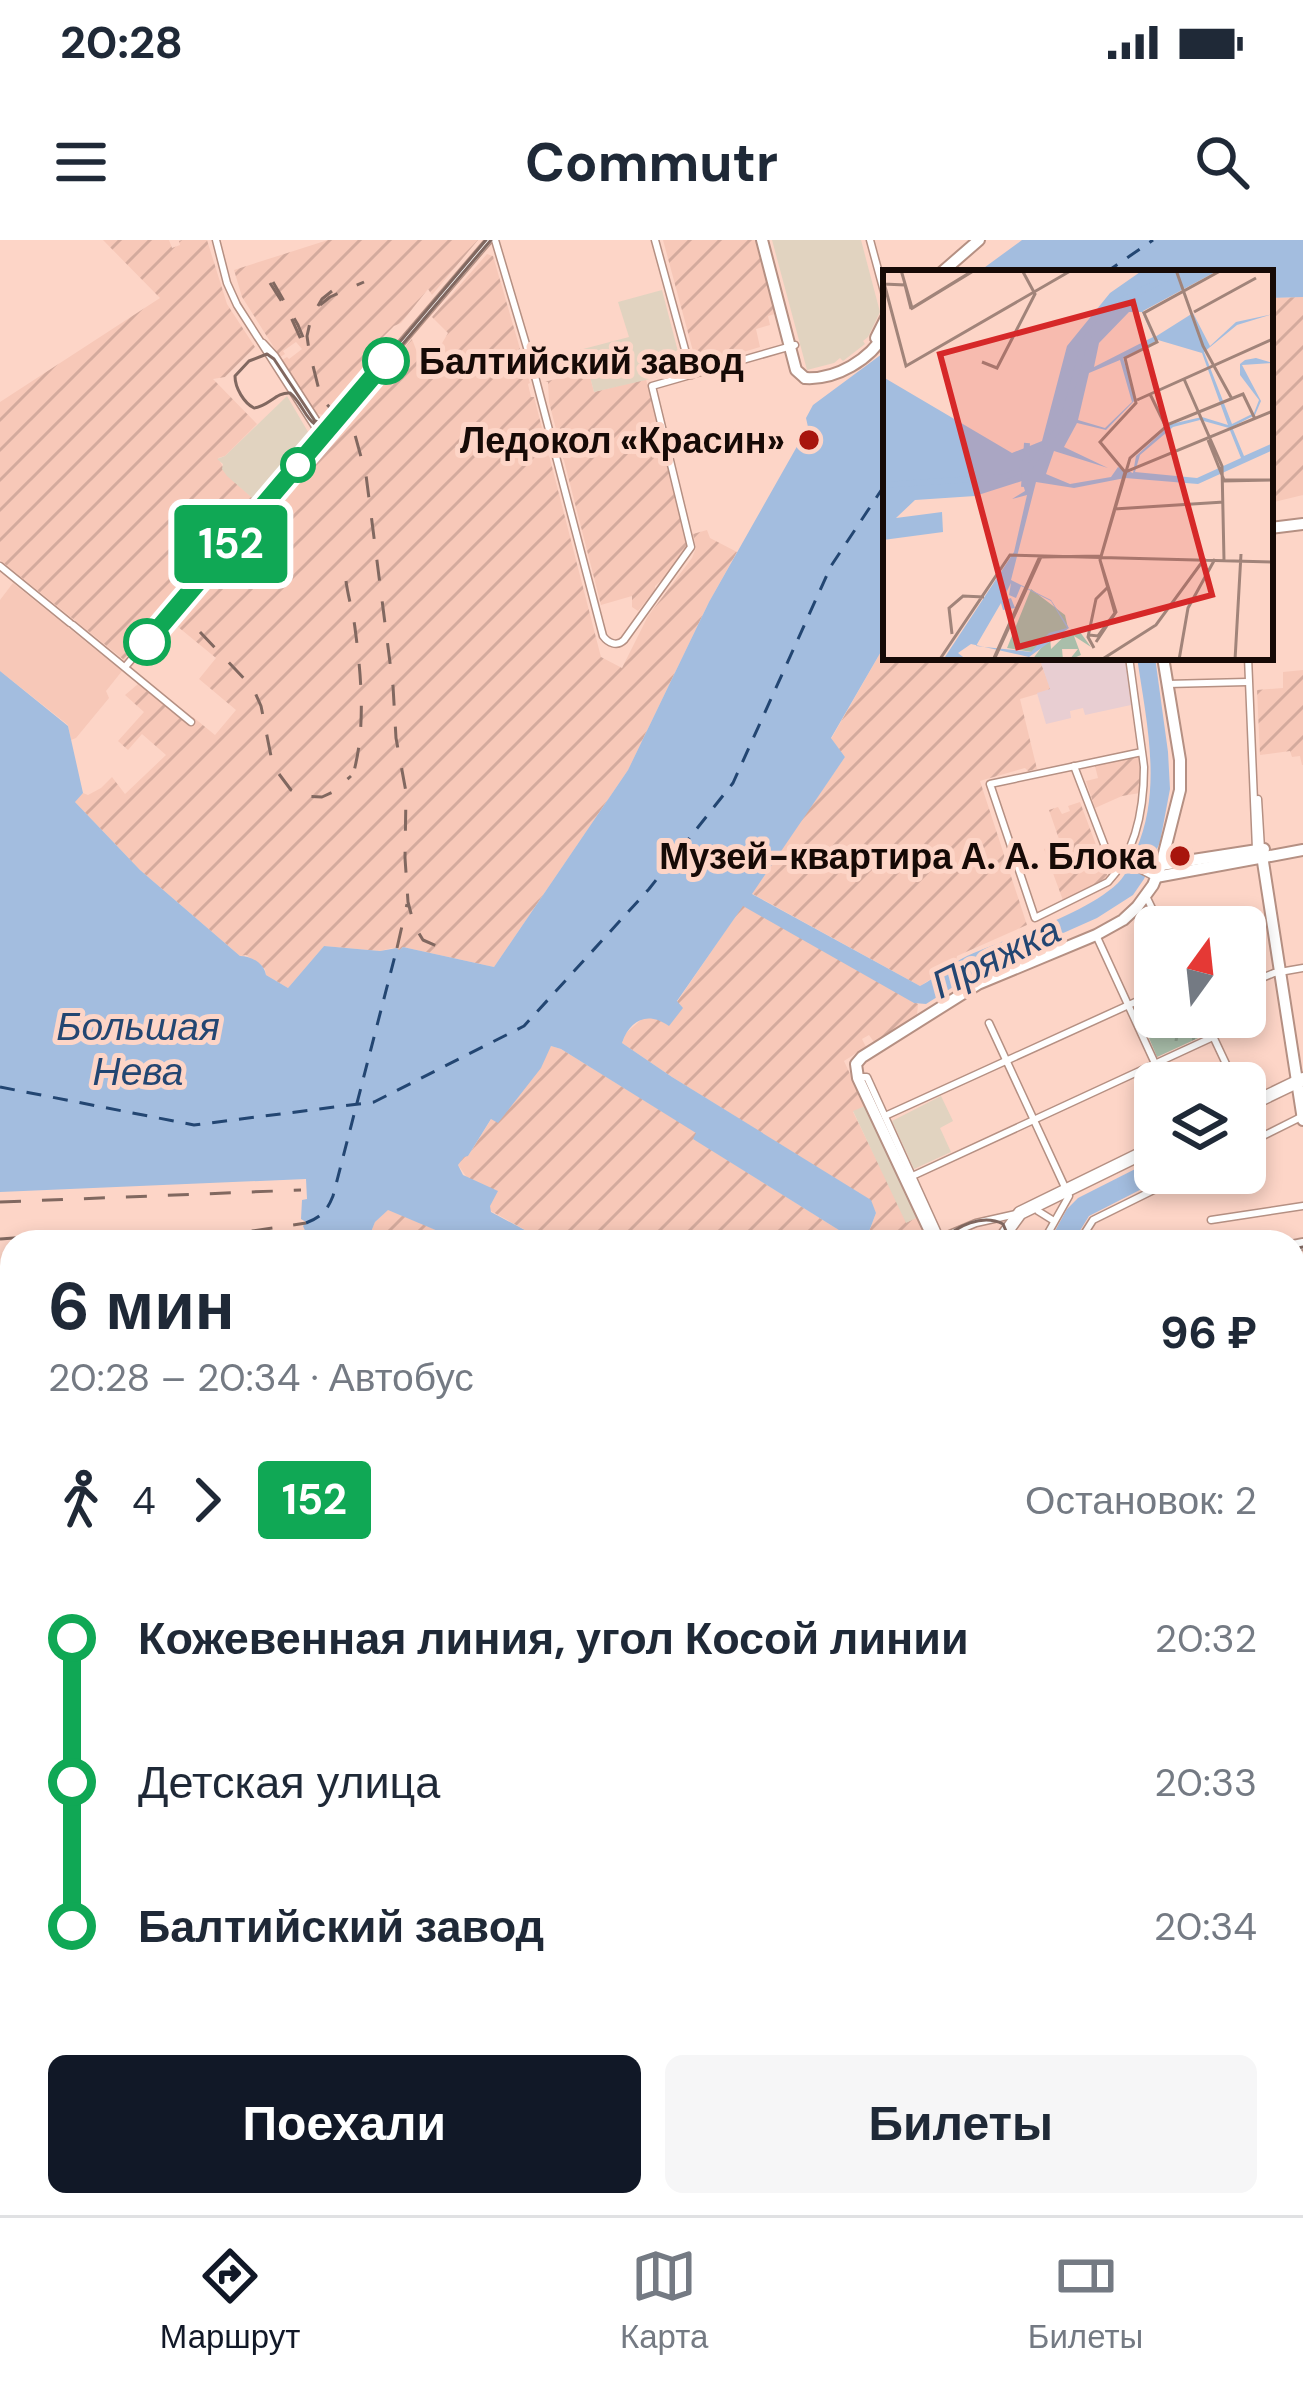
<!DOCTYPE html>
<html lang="ru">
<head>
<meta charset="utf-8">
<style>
	body { margin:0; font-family:"DM Sans",sans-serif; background:#f6f6f7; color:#1f2937; height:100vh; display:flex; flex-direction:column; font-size:45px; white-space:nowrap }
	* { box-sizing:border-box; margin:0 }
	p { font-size:39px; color:#747a83 }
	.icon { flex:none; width:66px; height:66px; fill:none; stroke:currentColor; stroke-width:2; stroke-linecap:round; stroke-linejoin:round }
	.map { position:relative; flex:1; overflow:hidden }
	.drawer { position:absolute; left:0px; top:990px; width:1305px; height:987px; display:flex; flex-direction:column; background:#fff; border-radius:36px 36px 0 0; box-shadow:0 6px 18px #0003 }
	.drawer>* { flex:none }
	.badge { padding:0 24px; border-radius:9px; font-size:42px; line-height:78px }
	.needle { width:78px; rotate:15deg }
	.fabs { position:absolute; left:1134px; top:666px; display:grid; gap:24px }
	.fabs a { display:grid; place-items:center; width:132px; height:132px; border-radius:18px; background:#fff; box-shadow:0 6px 18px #0003; font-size:60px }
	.map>.badge { position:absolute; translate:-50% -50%; box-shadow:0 0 0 6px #fff }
	.legs { display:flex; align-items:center; gap:18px; height:132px; padding:0 48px; font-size:39px }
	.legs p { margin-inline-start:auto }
	.headline { display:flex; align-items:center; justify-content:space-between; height:204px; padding:0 48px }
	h1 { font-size:66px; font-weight:700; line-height:90px }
	.cta { display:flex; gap:24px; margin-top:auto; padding:24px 48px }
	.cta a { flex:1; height:138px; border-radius:18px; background:#111827; color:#fff; font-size:48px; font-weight:700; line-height:138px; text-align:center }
	.cta a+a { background:#f6f6f7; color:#1f2937 }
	ul { padding:0 48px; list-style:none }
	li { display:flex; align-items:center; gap:42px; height:144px; font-size:45px }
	li i { display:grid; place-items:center; width:18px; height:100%; margin:0 15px; background:currentColor }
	li i::after { content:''; width:30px; height:30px; margin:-15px; border:9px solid; border-radius:50%; background:#fff }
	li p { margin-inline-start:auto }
	li:first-child i { background:linear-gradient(#0000 50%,currentColor 0) }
	li:last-child i { background:linear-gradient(currentColor 50%,#0000 0) }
	.status { display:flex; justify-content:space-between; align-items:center; height:84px; padding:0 60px; background:#fff; direction:ltr }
	.status svg { height:33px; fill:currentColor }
	header { display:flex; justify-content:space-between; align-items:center; height:156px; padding:0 48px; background:#fff; font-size:54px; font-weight:700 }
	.tab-bar { display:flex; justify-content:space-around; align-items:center; height:168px; border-top:3px solid #e0e1e3; background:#fff; font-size:33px; color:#747a83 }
	.tab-bar a { display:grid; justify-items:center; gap:6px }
	.tab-bar .active { color:#111827 }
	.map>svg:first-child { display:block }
	.built { fill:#f7c8b8 }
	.industrial { fill:url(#industrial-furrows) }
	.education { fill:#e1d3c0 }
	.medical { fill:#e8ced2 }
	.park { fill:url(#park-crowns) }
	.water { fill:#a3bddf }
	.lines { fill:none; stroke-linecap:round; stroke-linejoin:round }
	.ferry { stroke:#234672; stroke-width:3; stroke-dasharray:15 12; stroke-linecap:butt }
	.street-casing { stroke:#b59083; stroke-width:9 }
	.secondary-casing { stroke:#b59083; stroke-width:14 }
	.primary-casing { stroke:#b59083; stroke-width:15 }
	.street { stroke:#fff; stroke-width:6 }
	.secondary { stroke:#fff; stroke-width:10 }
	.primary { stroke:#fff; stroke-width:12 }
	.tram { stroke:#816860; stroke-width:3 }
	.rail { stroke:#816860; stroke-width:3; stroke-dasharray:21 21; stroke-linecap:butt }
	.line-1-casing { stroke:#fff; stroke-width:27 }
	.line-1 { stroke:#10a855; stroke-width:18 }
	.stop-1-dot { fill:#fff; stroke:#10a855; stroke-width:6 }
	.poi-dot { fill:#a8150d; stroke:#fdd5c7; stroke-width:4.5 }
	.labels { text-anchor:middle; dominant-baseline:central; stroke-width:10; stroke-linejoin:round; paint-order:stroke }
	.stop-label { font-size:36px; font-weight:bold; fill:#160a06; stroke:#fdd5c7; text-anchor:start }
	.poi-label { font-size:36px; font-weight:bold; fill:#160a06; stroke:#fdd5c7; text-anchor:end }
	.water-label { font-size:39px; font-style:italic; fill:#234672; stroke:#fdd5c7 }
	.inset-river { fill:none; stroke:#a3bddf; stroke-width:6 }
	.inset-road { fill:none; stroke:#a1847a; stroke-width:3 }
	.view { fill:#d62828; fill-opacity:0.15; stroke:#d62828; stroke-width:6 }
	.inset-edge { fill:none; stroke:#160a06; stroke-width:6 }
</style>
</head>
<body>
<div class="status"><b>20:28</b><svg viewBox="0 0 49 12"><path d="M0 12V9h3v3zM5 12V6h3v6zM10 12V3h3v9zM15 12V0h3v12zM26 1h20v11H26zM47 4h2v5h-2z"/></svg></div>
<header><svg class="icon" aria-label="menu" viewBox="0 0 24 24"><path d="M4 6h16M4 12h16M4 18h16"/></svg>Commutr<svg class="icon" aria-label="search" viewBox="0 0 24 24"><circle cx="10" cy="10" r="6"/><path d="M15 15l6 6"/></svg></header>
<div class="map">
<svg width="1303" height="1975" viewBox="0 0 1303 1975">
	<defs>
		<pattern id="industrial-furrows" width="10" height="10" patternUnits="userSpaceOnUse" patternTransform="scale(3)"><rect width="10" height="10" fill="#f7c8b8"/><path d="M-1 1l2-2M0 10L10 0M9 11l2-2" fill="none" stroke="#d3aa9d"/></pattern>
		<pattern id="park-crowns" width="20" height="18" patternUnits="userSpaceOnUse" patternTransform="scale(3)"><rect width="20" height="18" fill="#a9beaa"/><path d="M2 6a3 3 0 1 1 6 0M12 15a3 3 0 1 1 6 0" fill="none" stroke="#91a291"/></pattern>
	</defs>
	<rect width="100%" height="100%" fill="#fdd5c7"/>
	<path class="built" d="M13,343L122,431L106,451L109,458L76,498L71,500L68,485L0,431V360Z"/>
	<g class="industrial">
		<path d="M103,0H169L172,8L180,5L179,1L182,0H207L227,64L255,107L225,137L213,139L257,184L225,216L218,218L228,236L256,261L166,365L124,420L0,320V162L160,58Z"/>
		<path d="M328,0H478L432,55L428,49L401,83L394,86L380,100L387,108L327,176L315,173L282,120L287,117L289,119L302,109L296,102L283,111L285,114L280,117L242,57L234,30Z"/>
		<path d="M663,0H755L775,74L768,76L770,85L756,89L760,107L697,126Z"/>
		<path d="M487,14L493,16L530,143L528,144L531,157H534L601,417L622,428L648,376L692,318L696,308L693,294L707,290L710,298L737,312L709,362L628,530L494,727L403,707L399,711L392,708L380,711L324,706L288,748L266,735L265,729L246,715L240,716L140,630L74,561L83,553L88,555L101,548L112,537L125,554L166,515L142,494L128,510L118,501L144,472L125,455L138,444L187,484L193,477L215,495L236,470L199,439L216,418L172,382L412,99L420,120L426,119L441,105L448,93L432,77Z"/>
		<path d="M1303,57V255L1270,263V58Z"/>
		<path d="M587,125L594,152L646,139L688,307L666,336L655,346V350L638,371L632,367V356L601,365L549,162L548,142H544L560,138L559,134L568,129Z"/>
		<path d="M886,403V417H1039L1051,450L1020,459L1037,529L1028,531L1025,528L980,541L1027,685L957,716L956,723L920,746L751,653L845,517L831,499Z"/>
		<path d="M1303,430V525H1302L1300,516L1292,517L1290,511L1260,515L1257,450L1283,448V432Z"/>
		<path d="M1138,517L1141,521L1140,553L1122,556L1095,568L1086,541L1098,538L1095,526Z"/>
		<path d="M1080,562L1108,637L1064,663L1044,609L1060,602L1049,570L1058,567L1062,574L1070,571L1068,566Z"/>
		<path d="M743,665L918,764L917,775L874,802L869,795L862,799L866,807L844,821L865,866L853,872L907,982L918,977L929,999L923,1002H865L876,973L870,960L672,837L622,803L626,793L643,778H658L668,785L677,762Z"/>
		<path d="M551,806L561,809L697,893L694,899L858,1002H547L491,971L458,925L464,916H468L492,878L497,882L539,827Z"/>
		<path d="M388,969L464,1002H367L375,982Z"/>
	</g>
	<g class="education">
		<path d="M772,0H861L880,72L868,97L863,101L865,104L843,121L840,118L834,123L807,130Z"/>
		<path d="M662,50L682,127L676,129V133L594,152L587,125L568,129L564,114L629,97L618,62Z"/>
		<path d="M287,156L311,197L285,228L279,231L281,233L276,235L275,240L257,262L227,236L222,229L223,224L217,219L225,216Z"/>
		<path d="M941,856L953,881L940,888L951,912L914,929L892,881Z"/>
		<path d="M865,866L918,977L906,983L853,871Z"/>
	</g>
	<path class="medical" d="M1039,417H1125L1131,465L1085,475L1083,468L1070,471L1071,478L1046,484L1037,453L1050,449Z"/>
	<g class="park">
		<path d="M1155,759V777H1199L1207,794L1157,817L1136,767Z"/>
		<path d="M12,1616V1826L0,1843V1629Z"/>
		<path d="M12,1862V1965H192L186,1975H0V1879Z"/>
	</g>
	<g class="water">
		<path d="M1022,0H1303V57L1270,58V33H977Z"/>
		<path d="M886,111V403L831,498L845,517L752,654L920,746C936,738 950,724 967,716C1011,696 1083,676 1118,643C1127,634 1131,622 1136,610C1163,549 1146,480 1137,417H1155L1168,512L1170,549L1160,602L1144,639L1133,655L1097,678L980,730L926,764L914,763L743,666L677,761L683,768L669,786C648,771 630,779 622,803L672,837L871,960L876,973L865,1002H858L693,899L696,893L561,809L551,806L541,828L498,883L491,879L468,916L464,917L458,925L463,935L498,951L490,966L491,972L547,1002H464L388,970L375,982L367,1002H310L303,986L306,982L301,979L302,960L307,959L306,939L0,952V431L68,486L83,553L75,562L140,630L240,716C251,716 264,723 266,735L288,748L324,706L380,711L397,708L399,710L403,707L494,727L628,530L709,362L808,187L806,178L813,165Z"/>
		<path d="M1155,919V933H1173L1089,976L1073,1002H1049L1067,969L1078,958Z"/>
		<path d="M12,1495V1616L0,1629V1507Z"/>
	</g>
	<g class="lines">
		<g class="ferry">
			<path d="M1105,33L1153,0"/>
			<path d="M0,847L194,885L374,862L524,786L649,649L733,543L831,326L886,243"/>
			<path d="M306,983C321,977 327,971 333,956L397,708"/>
		</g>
		<g class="street-casing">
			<g id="street">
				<path d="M216,0L227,43L237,65L321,196"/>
				<path d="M495,0L531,121L603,396C608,403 617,407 624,400L691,307L652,146L795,105"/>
				<path d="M655,0L692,135"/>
				<path d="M870,0L886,59"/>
				<path d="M263,103L275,116L320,186L321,192"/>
				<path d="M0,326L70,383"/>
				<path d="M73,385L191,482"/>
				<path d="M1129,417L1143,519L1144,527C1144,567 1136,612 1108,642L1035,678L990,544L1142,512"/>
				<path d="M1248,417L1256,609"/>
				<path d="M125,427L489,0"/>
				<path d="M1167,444L1247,442"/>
				<path d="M1074,526L1107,612L1155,637"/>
				<path d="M1258,559L1261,609"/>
				<path d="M1147,658L1161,687"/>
				<path d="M1096,695L1164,843"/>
				<path d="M1245,745L1274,733L1303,728"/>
				<path d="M1204,777L1235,843"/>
				<path d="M989,783L1069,956L1043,1002"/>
				<path d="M860,837H867L942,1002"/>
				<path d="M885,876L1155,753"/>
				<path d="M1245,905L1301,877"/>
				<path d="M906,939L1213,797"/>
				<path d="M1036,966L1038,971L1054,981"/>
				<path d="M1211,980L1303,966"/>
				<path d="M938,999L976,983L1016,974"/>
				<path d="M1079,1002L1093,980L1188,933"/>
				<path d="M1293,1104L1303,1102"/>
				<path d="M1293,1393L1300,1361"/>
				<path d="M1293,1481L1303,1483"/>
				<path d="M1293,1620L1303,1578"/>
				<path d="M383,1965L397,1975"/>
			</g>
		</g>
		<g class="secondary-casing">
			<g id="secondary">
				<path d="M762,0L796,130L805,138"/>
				<path d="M941,33L979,0"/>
				<path d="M876,98L886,78"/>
				<path d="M805,138C836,140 870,120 886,92"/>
				<path d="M1270,288L1303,284"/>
				<path d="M1261,609L1303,880"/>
				<path d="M1161,625L1264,609"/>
				<path d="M1156,637L1303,610"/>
				<path d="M935,1002L858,838L856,824L862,817L978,744L1096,695L1123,680L1137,667L1153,645L1161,625L1180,550V520L1163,417"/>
				<path d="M1293,1006L1303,1004"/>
				<path d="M1293,1065L1303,1063"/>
				<path d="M1293,1168L1303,1172"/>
				<path d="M1293,1222L1303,1226"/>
				<path d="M0,1224L12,1226"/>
				<path d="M0,1352L12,1356"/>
				<path d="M1293,1360L1303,1362"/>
				<path d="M1293,1686L1303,1689"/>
				<path d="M1293,1763L1303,1755"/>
				<path d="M0,1853L12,1836"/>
				<path d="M1293,1853L1303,1843"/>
				<path d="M0,1867L12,1850"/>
				<path d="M1015,1975L1028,1965"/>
				<path d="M1170,1975L1180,1965"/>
			</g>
		</g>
		<g class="primary-casing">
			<g id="primary">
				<path d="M1245,867L1303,839"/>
				<path d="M999,1002L1020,973L1155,907"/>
				<path d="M0,1492L12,1481"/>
				<path d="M1293,1727L1303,1730"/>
				<path d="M500,1975L505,1965"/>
				<path d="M615,1975L628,1965"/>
			</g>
		</g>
		<use href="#street" class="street"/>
		<use href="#secondary" class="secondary"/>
		<use href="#primary" class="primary"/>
		<g class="tram">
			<path d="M486,0L332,182L325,184L315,181L274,119L267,114L249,121L235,136C235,148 244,163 254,168C268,167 276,152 290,153C307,167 307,194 334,185L491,0"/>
			<path d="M942,1002C956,985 983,974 1003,984L1006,991L1002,1002"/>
			<path d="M1293,1009L1303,1007"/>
			<path d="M1293,1061L1303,1060"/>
			<path d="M0,1862L12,1845"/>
			<path d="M612,1975L625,1965"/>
		</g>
		<g class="rail">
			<path d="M273,42L298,85L307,107"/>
			<path d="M270,43L289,73L304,106"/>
			<path d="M332,51L322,59L311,78L307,96L309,110L321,158L355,195L366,235L393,446L396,498L406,552L405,618L408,662L414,685L423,700L453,713"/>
			<path d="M320,65L330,57L364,42"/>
			<path d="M346,341C348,357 353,372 355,388C361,434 366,485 354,531"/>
			<path d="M200,392L253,448L261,466L273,526L291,550L302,556L322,557L333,552L351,536"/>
			<path d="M397,708L407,664"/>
			<path d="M0,962L301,950"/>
			<path d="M0,999L60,995"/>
			<path d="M42,1002L64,999L252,991L306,983"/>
			<path d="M859,1965L880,1975"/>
			<path d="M714,1975L729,1965"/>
		</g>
	</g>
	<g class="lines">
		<g class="line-1-casing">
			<path id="line-1" d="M147,402L386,121"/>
		</g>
		<use href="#line-1" class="line-1"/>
	</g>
	<g class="stop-1-dot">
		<circle cx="386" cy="121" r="21"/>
		<circle cx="298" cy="225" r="15"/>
		<circle cx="147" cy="402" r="21"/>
	</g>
	<g class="poi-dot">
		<circle cx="809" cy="200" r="12"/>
		<circle cx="1180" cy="616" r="12"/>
	</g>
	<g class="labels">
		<g class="stop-label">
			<text x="419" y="121">Балтийский завод</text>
		</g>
		<g class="poi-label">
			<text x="785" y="200">Ледокол «Красин»</text>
			<text x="1156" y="616">Музей-квартира А. А. Блока</text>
		</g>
		<g class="water-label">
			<text transform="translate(996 717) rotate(-26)">Пряжка</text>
			<text x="138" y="786">Большая<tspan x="138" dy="45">Нева</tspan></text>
		</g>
	</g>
	<g transform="translate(883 30)">
		<rect width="390" height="390" fill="#fdd5c7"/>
		<path d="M189,359L197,362L208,377L191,366L198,385L186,390L195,379H179L180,390H149L167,366L168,379Z" fill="#a9beaa"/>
		<path d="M148,319L182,345L185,358L149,382L124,378Z" fill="#a9beaa"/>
		<path d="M336,0L260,41L272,67L310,43L327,76L353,52L390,44L354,55L321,82L349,154L371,143L376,130L357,105V94L362,90L373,88L390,93L359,95L378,131L372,145L349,157L361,186L390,173V180L315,214L242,208L191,218L153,212L128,310L168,330L186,358L146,387L88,374L75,383L84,390H60L131,282L144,225L129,229L142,221L139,211L92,226L32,230L13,248L59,242L60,262L0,270V107L129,183L159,171L184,76L227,23L260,0ZM246,42H259L270,67L211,97L216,73ZM275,70L319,83L345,155L319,147L288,154L253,186L250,203L235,197L228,207L187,214L163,204L171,181L225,198L181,177L194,153L223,160L253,129L240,88ZM237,90L249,132L222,158L195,150L206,103ZM317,150L346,158L358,188L314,208L252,202L257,185L290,157ZM128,313L126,325L133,328L138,316L168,331L184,358L166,363L148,382L93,376L118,333L120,340L132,338L128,328L119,331Z" fill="#a3bddf" fill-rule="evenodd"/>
		<path class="inset-river" d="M0,215L121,207L147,197L179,154L202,71L231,34L288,6M141,217L144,173"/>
		<path class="inset-road" d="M18,0L29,38L91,0M293,0L320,76L349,129M0,9L23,96L189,0M0,14L22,15L28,39M28,39L92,0M311,42L373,8M99,92L114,98L152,24L139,0M301,109L339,196L341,290M267,124L283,157M254,130L390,69M325,170L341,210H390M242,202L217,172L253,133L242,88L274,72L261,43L339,0M339,211L390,210M231,239L341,232M69,364L66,338L80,326L101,327M206,365L215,366L232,343L217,290L242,202L390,141M213,372L233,342L217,290L247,188L286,154L360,124L372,149M211,378L205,367L213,329L224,318M57,389L127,285L390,292M110,390L157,286M111,390L158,287L218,286M218,390L273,355L322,288M296,390L305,338L332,289M352,390L358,284"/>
		<path class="view" d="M250,32L329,325L135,377L57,84Z"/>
		<rect width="390" height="390" class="inset-edge"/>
	</g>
</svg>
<div class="fabs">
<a><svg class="needle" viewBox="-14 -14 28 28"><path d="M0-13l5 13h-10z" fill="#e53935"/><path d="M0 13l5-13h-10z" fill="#747a83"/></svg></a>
<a><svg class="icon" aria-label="layers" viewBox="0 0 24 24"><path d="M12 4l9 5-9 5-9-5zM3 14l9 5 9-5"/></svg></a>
</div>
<b class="badge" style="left:231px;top:304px;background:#10a855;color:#fff">152</b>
<section class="drawer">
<div class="headline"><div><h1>6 мин</h1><p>20:28 – 20:34 · Автобус</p></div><b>96 ₽</b></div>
<div class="legs"><svg class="icon" aria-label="walk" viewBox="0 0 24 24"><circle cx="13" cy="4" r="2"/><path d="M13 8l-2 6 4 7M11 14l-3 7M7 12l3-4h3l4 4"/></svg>4<svg class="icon" aria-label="forward" viewBox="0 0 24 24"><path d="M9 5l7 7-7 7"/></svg><b class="badge" style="background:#10a855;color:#fff">152</b><p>Остановок: 2</p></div>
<ul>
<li><i style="color:#10a855"></i><b>Кожевенная линия, угол Косой линии</b><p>20:32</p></li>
<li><i style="color:#10a855"></i><span>Детская улица</span><p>20:33</p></li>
<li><i style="color:#10a855"></i><b>Балтийский завод</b><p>20:34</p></li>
</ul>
<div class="cta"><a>Поехали</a><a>Билеты</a></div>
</section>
</div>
<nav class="tab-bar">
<a class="active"><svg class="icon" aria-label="directions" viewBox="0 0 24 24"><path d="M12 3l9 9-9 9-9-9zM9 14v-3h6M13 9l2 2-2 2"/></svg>Маршрут</a>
<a><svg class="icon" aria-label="map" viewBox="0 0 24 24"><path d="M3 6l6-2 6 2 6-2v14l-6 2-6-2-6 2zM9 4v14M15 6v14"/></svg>Карта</a>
<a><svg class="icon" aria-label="tickets" viewBox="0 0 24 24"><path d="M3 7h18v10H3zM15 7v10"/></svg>Билеты</a>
</nav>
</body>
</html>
